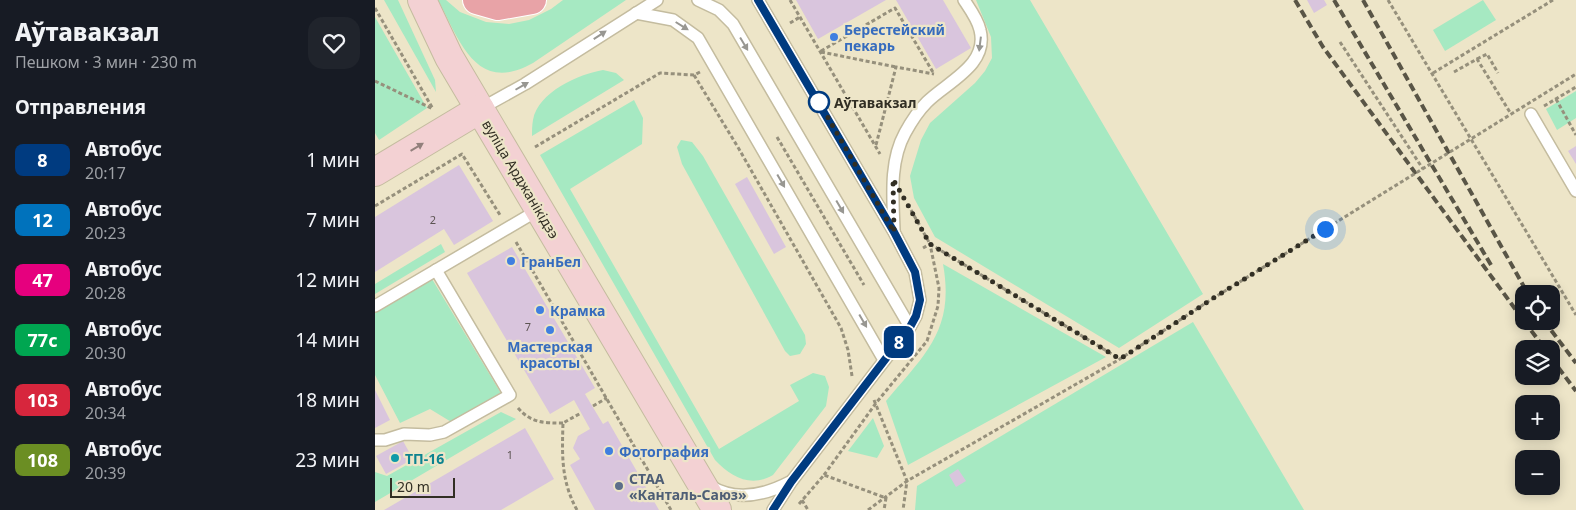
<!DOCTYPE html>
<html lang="ru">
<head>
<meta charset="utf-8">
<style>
	body { margin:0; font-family:"Noto Sans",sans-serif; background:#20242c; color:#f1f3f6; height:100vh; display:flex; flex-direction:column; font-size:19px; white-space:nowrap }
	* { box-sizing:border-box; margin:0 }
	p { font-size:16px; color:#9ea1a6 }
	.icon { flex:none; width:28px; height:28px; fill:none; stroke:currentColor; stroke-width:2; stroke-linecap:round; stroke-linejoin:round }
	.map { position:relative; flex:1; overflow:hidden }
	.side { display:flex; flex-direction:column; background:#171b24; width:375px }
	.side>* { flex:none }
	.badge { padding:0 10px; border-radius:8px; font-size:18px; line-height:32px }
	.controls { position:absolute; left:1140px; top:285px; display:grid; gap:10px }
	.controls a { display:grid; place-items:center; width:45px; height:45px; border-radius:10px; background:#171b24; box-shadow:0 2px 12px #0003; font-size:25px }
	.scale { position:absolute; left:15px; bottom:12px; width:65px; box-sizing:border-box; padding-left:5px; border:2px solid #322f24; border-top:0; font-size:14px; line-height:18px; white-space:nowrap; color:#322f24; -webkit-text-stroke:4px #ede5c8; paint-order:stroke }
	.you { position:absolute; width:25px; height:25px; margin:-12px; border:4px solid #fff; border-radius:50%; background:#1a73e8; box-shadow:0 0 0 8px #1a73e833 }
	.map>.badge { position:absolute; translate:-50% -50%; box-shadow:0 0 0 2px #fff }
	h2 { padding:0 15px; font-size:19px; line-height:45px }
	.round { display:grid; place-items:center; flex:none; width:52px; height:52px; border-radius:15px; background:#20242c }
	.headline { display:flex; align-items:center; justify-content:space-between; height:85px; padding:0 15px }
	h1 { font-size:24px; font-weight:800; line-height:38px }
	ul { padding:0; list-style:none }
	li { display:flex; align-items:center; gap:15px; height:60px; padding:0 15px }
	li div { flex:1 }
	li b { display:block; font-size:19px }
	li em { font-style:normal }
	li .badge { min-width:55px; font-weight:700; text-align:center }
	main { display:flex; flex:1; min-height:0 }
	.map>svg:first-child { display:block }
	.green { fill:#a6e9c2 }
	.building { fill:#d9c5dd }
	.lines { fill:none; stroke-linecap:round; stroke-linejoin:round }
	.lane-casing { stroke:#c4bc9f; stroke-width:14 }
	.secondary-casing { stroke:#c4bc9f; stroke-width:30 }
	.primary-casing { stroke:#fff; stroke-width:30 }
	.path { stroke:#96907c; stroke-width:3; stroke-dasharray:4 2.5; stroke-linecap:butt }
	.lane { stroke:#fff; stroke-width:11 }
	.secondary { stroke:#f3d1d3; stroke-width:28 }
	.primary { stroke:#e8a3a7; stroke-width:28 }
	.rail { stroke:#595546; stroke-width:4; stroke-dasharray:8 4; stroke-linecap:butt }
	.path-bridge { stroke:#96907c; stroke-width:3; stroke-dasharray:4 2.5; stroke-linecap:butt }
	.oneway { fill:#989792 }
	.oneway2 { fill:#92807c }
	.line-casing { stroke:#fff; stroke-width:11 }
	.line { stroke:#003b80; stroke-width:8 }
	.walk { stroke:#322f24; stroke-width:5; stroke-dasharray:0 9 }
	.shop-dot { fill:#3f7fe0; stroke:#ede5c8; stroke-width:2 }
	.stop-dot { fill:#fff; stroke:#003b80; stroke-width:2.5 }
	.culture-dot { fill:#0f9aa8; stroke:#ede5c8; stroke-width:2 }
	.service-dot { fill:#5c6f8a; stroke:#ede5c8; stroke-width:2 }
	.labels { text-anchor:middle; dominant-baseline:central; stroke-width:4.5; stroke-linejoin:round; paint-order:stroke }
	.number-label { font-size:11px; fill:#5c5452 }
	.shop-label { font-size:14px; font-weight:bold; fill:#366cbe; stroke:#ede5c8; text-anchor:start }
	.stop-label { font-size:14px; font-weight:bold; fill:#322f24; stroke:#ede5c8; text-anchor:start }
	.street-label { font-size:14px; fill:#322f24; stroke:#ede5c8 }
	.culture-label { font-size:14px; font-weight:bold; fill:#0d838f; stroke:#ede5c8; text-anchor:start }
	.service-label { font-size:14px; font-weight:bold; fill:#4e5e75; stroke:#ede5c8; text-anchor:start }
</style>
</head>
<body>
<main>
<section class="side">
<div class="headline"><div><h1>Аўтавакзал</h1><p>Пешком · 3 мин · 230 m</p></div><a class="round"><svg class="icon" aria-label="heart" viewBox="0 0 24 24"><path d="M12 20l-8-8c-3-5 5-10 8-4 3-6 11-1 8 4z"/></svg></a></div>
<h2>Отправления</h2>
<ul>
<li><span class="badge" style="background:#003b80;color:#fff">8</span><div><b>Автобус</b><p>20:17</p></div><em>1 мин</em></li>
<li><span class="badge" style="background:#0072bc;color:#fff">12</span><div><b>Автобус</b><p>20:23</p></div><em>7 мин</em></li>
<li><span class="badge" style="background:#e6007e;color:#fff">47</span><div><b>Автобус</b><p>20:28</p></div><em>12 мин</em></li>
<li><span class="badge" style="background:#00a651;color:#fff">77c</span><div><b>Автобус</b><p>20:30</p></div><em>14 мин</em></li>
<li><span class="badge" style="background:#d7263d;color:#fff">103</span><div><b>Автобус</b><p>20:34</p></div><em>18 мин</em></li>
<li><span class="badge" style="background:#6b8e23;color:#fff">108</span><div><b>Автобус</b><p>20:39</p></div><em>23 мин</em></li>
</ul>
</section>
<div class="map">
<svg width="1201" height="510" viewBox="0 0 1201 510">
	<rect width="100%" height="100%" fill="#ede5c8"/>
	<g class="green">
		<path d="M9,0H23L60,80L61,92Z"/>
		<path d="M63,0H71L85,12L111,22L134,24L154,20L176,9L188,0H251L158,63C101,95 85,41 63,0Z"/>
		<path d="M601,0H655L828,294L744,348L560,237L539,198L535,176L546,140L555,123L600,83L610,71L617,58L616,37Z"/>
		<path d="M1108,0L1121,20L1070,51L1058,30Z"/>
		<path d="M0,17L52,108L4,140L0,133Z"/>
		<path d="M228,70L241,73L249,80L157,136C157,131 157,125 158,120C163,92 204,74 228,70Z"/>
		<path d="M1201,91V118L1182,130L1171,109Z"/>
		<path d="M259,100L268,118L267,144L195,189L344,449L424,401L415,385L438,373L450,376L454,387L451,406L398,475C376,488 356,477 340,460L165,155Z"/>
		<path d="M306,140L317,142L328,156L430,335L431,344L425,354L415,356L410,351L307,164L302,147Z"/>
		<path d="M66,244L70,252L0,294V284Z"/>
		<path d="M568,264L731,357L533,465L511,401C550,354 580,330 568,264Z"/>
		<path d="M57,279L127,395L78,423L55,409L25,423L0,375V313Z"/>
		<path d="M818,322L929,510H540L542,486Z"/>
		<path d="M126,412L141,419L0,502V472L12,476Z"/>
		<path d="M498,418L509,446L502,458L473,451Z"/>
	</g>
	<g class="building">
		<path d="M421,0H511L443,39Z"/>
		<path d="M521,0H568L596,48L561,69Z"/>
		<path d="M932,0H949L952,5L939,13Z"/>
		<path d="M1201,146V164L1193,151Z"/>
		<path d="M84,165L118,221L79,245L69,229L0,272V217Z"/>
		<path d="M372,177L411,247L399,254L360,184Z"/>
		<path d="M137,247L220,388L210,394L228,424L233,421L284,510H220L195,465L205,459L198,448L203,436L215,429L199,400L175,414L92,273Z"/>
		<path d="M0,390L15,420L0,428Z"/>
		<path d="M150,428L179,479L126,510H9Z"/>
		<path d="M28,441L38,459L11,474L1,456Z"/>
		<path d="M583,469L591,481L581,487L574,475Z"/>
	</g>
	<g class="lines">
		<g class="lane-casing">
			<g id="lane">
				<path d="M323,0L344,10L358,24L535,327"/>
				<path d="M383,0L519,232L540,272L545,300L541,316L535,327L416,482L398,510"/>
				<path d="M261,13L298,20L323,38L509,360"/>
				<path d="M105,109L150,84L282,0"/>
				<path d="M1156,114L1201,191"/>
				<path d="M519,230C518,198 514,162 530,133C536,122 543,111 552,102C572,82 614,65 605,30C603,20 595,9 589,0"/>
				<path d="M0,306L165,209"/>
				<path d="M0,440H10L29,434L55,435L69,432L135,395L61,270"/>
				<path d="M335,486C361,502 390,495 415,482"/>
			</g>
		</g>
		<g class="secondary-casing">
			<g id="secondary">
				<path d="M47,0L74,57L342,510"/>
				<path d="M0,172L105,109"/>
			</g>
		</g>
		<g class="primary-casing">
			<path id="primary" d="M102,0L123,6L157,0"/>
		</g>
		<g class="path">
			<path d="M415,0L505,154"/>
			<path d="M1013,0L1201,315"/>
			<path d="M0,8L58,109"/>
			<path d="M415,23L425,17"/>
			<path d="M965,42L1048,169"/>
			<path d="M446,51L520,8L559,74"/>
			<path d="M446,52L521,67"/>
			<path d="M1102,59L1112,54L1123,73"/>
			<path d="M1079,72L1102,59L1136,114"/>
			<path d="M1058,73L1178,0"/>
			<path d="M319,75L364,149L466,328L473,350L477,376"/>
			<path d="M0,81L58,109"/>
			<path d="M1181,99L1201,135"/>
			<path d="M1169,106L1201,87"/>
			<path d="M402,137L489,285"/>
			<path d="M501,145L521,67L559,74"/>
			<path d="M160,147L285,73L319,75L325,72"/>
			<path d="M0,206L87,154L125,215"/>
			<path d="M536,210L555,244L745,359"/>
			<path d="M141,242L296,510"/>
			<path d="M499,400L532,481L745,359L837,299"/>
			<path d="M218,406L232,398"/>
			<path d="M143,408C156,423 169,423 188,423"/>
			<path d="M449,475L501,403L552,341L563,306L564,288L555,244L548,248"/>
			<path d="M427,500L433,510"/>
			<path d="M424,504L449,475L511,498L509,510"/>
			<path d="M202,510C186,481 187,455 188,423L206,413"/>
			<path d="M493,510L532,481L528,510"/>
		</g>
		<use href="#lane" class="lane"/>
		<use href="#secondary" class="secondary"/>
		<use href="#primary" class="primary"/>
		<g class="rail">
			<path d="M920,0L948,47L1149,321"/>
			<path d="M959,0L1116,265"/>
			<path d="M988,0L1153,294"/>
			<path d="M1149,321L1170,349"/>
			<path d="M1169,321L1201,363"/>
			<path d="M1176,358L1201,391"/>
		</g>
		<path class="path-bridge" d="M837,299L1201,74"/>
	</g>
	<defs><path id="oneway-solid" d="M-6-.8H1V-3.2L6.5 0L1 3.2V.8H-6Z" transform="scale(1.25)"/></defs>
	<g class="oneway">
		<use href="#oneway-solid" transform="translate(307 26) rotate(32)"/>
		<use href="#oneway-solid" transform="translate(225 35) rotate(-33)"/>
		<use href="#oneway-solid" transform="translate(369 44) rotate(59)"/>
		<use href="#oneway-solid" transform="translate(605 44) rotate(97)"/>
		<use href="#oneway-solid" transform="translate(147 86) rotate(-30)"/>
		<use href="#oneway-solid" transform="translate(406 181) rotate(60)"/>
		<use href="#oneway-solid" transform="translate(465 207) rotate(60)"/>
		<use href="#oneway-solid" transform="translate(488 321) rotate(60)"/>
	</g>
	<use class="oneway2" href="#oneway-solid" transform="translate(42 147) rotate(-31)"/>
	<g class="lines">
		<g class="line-casing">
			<path id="line" d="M383,0L519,232L540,272L545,300L541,316L535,327L416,482L398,510"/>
		</g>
		<use href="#line" class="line"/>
		<path class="walk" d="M444,102L519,232L518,179L555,244L745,359L837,299L950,229"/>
	</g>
	<g class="shop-dot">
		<circle cx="459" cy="37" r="5"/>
		<circle cx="136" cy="261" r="5"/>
		<circle cx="165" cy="310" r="5"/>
		<circle cx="175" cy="330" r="5"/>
		<circle cx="234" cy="451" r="5"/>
	</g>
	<circle class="stop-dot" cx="444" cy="102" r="10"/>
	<circle class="culture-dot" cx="20" cy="458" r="5"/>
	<circle class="service-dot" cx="244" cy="486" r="5"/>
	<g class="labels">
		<g class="number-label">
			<text x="58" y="219">2</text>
			<text x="153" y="326">7</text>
			<text x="135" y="454">1</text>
		</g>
		<g class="shop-label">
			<text x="469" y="29">Берестейский<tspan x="469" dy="16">пекарь</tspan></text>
			<text x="146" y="261">ГранБел</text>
			<text x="175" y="310">Крамка</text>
			<text x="175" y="346" text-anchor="middle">Мастерская<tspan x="175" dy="16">красоты</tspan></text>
			<text x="244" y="451">Фотография</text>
		</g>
		<g class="stop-label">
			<text x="459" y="102">Аўтавакзал</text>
		</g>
		<g class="street-label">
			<text transform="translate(146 179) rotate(59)">вуліца Арджанікідзэ</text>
		</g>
		<g class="culture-label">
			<text x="30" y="458">ТП-16</text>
		</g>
		<g class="service-label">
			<text x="254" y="478">СТАА<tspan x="254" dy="16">«Канталь-Саюз»</tspan></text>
		</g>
	</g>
</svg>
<div class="controls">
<a><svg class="icon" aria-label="locate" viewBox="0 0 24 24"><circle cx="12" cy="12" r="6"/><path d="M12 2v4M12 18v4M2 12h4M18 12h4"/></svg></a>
<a><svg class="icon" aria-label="layers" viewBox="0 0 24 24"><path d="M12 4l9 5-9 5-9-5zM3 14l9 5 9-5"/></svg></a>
<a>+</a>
<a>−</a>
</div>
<div class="scale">20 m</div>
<div class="you" style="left:950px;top:229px"></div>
<b class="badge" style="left:524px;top:342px;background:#003b80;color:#fff">8</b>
</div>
</main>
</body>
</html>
